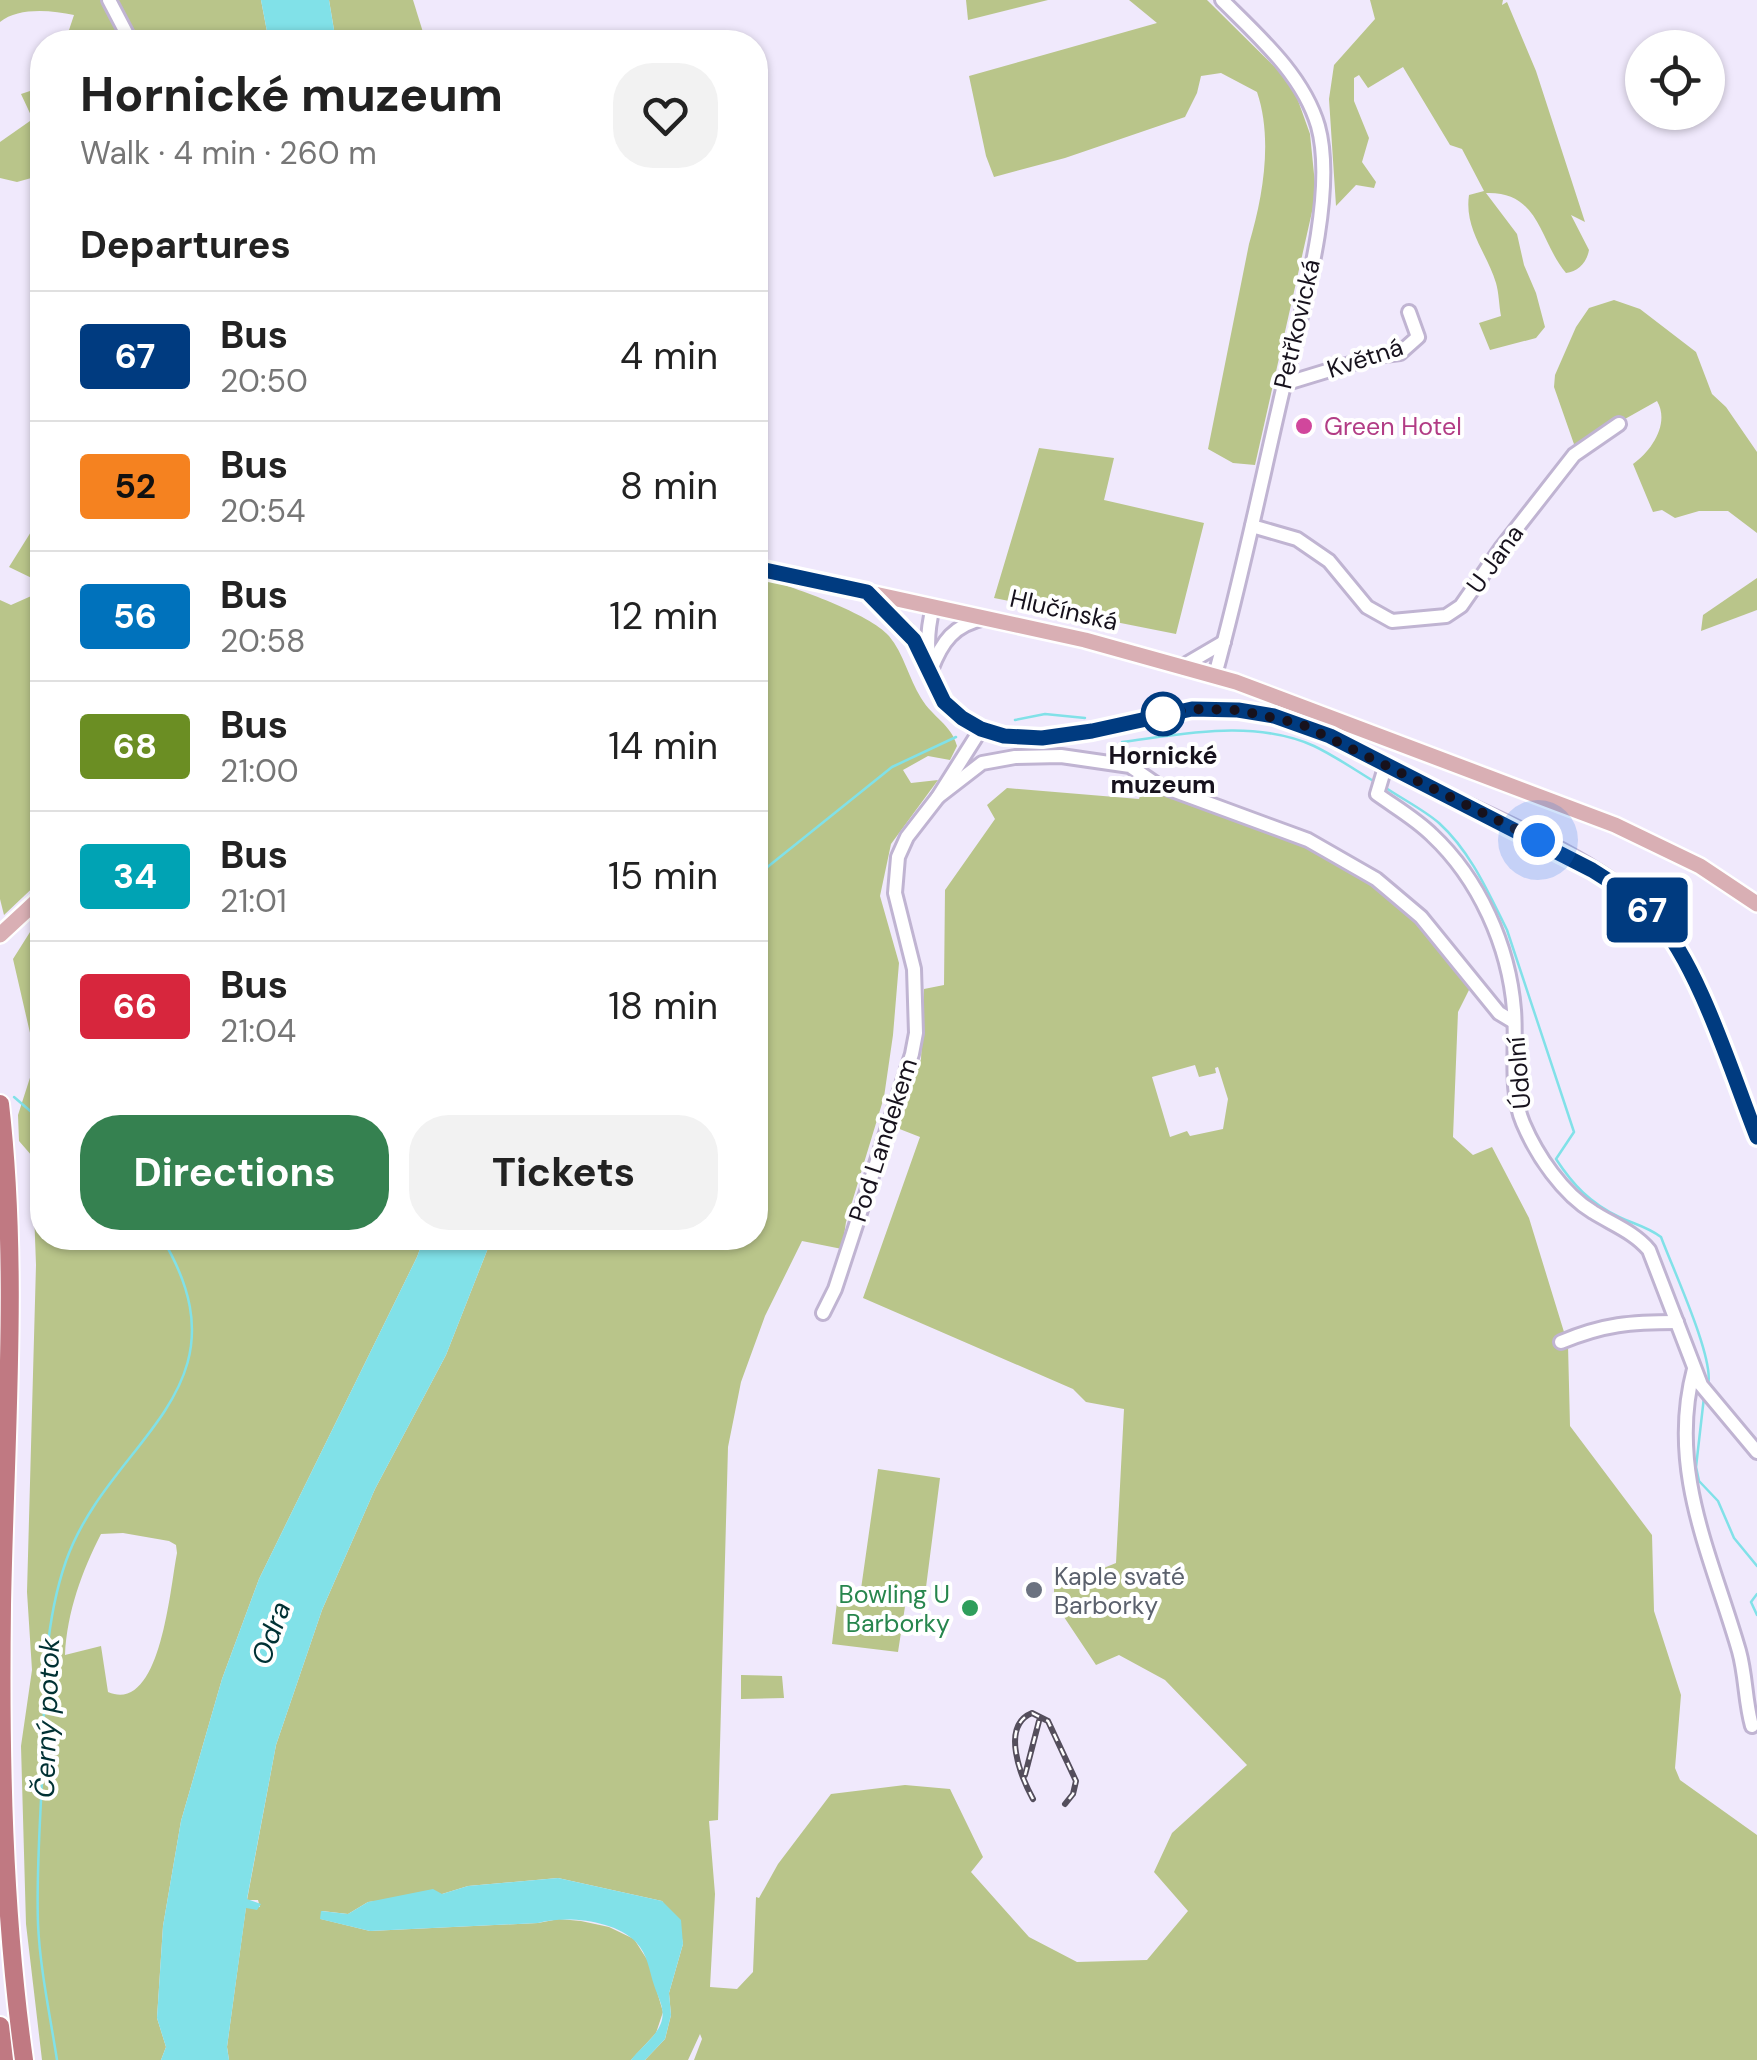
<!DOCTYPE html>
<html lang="en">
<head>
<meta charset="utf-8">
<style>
	body { margin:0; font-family:"DM Sans",sans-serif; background:#f2f2f2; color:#222; height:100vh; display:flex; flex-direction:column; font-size:38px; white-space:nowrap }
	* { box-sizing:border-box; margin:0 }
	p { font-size:32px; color:#767676 }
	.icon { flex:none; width:55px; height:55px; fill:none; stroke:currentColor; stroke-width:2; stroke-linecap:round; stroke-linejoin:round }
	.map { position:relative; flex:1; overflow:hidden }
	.panel { position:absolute; left:30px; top:30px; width:738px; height:1220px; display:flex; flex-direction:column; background:#fff; border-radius:40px; box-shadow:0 2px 8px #0004 }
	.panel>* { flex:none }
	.badge { padding:0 20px; border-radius:8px; font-size:35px; line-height:65px }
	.controls { position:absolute; left:1625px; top:30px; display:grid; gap:20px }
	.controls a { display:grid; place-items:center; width:100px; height:100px; border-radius:50%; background:#fff; box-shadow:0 2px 8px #0004; font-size:50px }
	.you { position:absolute; width:50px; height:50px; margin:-25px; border:8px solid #fff; border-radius:50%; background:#1a73e8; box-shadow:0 0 0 15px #1a73e833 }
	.map>.badge { position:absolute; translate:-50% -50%; box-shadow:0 0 0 5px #fff }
	h2 { padding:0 50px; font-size:38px; line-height:90px }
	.round { display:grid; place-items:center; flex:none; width:105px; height:105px; border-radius:40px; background:#f2f2f2 }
	.headline { display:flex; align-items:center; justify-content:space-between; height:170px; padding:0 50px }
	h1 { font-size:48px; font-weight:700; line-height:75px }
	.action { display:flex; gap:20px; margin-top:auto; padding:20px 50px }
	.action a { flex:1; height:115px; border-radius:40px; background:#358150; color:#fff; font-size:40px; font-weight:700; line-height:115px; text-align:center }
	.action a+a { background:#f2f2f2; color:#222 }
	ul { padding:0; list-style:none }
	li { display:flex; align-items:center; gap:30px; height:130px; padding:0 50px; border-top:2px solid #e0e0e0 }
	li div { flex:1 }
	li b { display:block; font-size:38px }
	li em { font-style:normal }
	li .badge { min-width:110px; font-weight:700; text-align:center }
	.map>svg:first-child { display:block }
	.green { fill:#b9c58a; fill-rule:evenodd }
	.water { fill:#81e1e8 }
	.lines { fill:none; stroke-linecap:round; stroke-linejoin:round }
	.stream { stroke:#81e1e8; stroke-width:2.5 }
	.minor-casing { stroke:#c0b4d2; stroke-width:18 }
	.major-casing { stroke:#fff; stroke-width:20 }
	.highway-casing { stroke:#fff; stroke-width:22 }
	.minor { stroke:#fff; stroke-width:12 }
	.major { stroke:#d9afb4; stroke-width:15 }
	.highway { stroke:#c07982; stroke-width:18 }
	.rail-casing { stroke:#544e5c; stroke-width:6 }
	.rail { stroke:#fff; stroke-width:2.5; stroke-dasharray:8; stroke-linecap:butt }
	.line-casing { stroke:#fff; stroke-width:22 }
	.line { stroke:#003b80; stroke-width:15 }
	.walk { stroke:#17121d; stroke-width:10; stroke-dasharray:0 18 }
	.hotel-dot { fill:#d1479c; stroke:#fff; stroke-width:4 }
	.stop-dot { fill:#fff; stroke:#003b80; stroke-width:5 }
	.worship-dot { fill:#6b7280; stroke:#fff; stroke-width:4 }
	.leisure-dot { fill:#2e9e5b; stroke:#fff; stroke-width:4 }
	.labels { text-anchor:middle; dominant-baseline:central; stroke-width:8; stroke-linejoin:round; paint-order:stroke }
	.street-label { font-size:25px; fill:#17121d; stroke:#fff }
	.hotel-label { font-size:25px; fill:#b23c85; stroke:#fff; text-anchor:start }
	.stop-label { font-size:25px; font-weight:bold; fill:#17121d; stroke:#fff }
	.worship-label { font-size:25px; fill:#5b616d; stroke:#fff; text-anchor:start }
	.leisure-label { font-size:25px; fill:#27864d; stroke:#fff; text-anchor:end }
	.water-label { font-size:28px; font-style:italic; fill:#003134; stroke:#fff }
</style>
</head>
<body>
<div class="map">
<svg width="1757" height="2060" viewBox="0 0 1757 2060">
	<rect width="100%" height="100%" fill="#f0e9fc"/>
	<g class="green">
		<path d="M0,0H261L269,42H79L68,33L74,15C51,10 18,7 0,22Z"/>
		<path d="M329,0H413L426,42H336Z"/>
		<path d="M966,0H1048L968,20Z"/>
		<path d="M1129,0H1207L1287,79L1295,92L1310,134L1316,194L1255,465L1233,463L1208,449L1249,244C1263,197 1273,139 1257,92L1221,73L1201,76L1197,93L1185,117L1065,158L994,177L986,156L969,76L1157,23Z"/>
		<path d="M1370,0H1503L1502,5L1507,2L1536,71L1585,222L1571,215L1589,250C1587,262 1578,272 1566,273C1539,241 1540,191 1486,193L1517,234L1524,265L1536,293L1545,327L1536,338L1490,350L1479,323L1501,316C1499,306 1499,293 1496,283C1487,253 1464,229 1469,195L1484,191L1462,149L1450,145L1403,67L1368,88L1359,75L1354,78V101L1369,138L1362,162L1376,182L1374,188L1356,185L1336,206L1329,99L1334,65L1375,19Z"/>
		<path d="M30,91L42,92V139L21,94Z"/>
		<path d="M30,121L42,147V175L17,182L0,178V142Z"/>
		<path d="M1614,300L1640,309L1696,352L1712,394L1726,407L1757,452V533L1728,511H1699L1675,518L1662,510L1653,512L1633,464C1652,451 1670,423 1657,401L1575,447L1554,387L1555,375L1576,327L1589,308Z"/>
		<path d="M1039,448L1114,458L1104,500L1204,523L1176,634L994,598Z"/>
		<path d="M755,495L766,499L765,561L755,560Z"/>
		<path d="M42,518V583L9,567L39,519Z"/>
		<path d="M755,576C787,585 868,612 889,636C904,654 909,679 921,698C933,718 951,724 957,746L950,760L928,756L903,770L911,783L938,780L891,844L880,896L899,963L893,1035L884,1097L846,1222L842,1249L802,1241L765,1316L741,1382L728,1447L718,1820L709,1821L715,1894L710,1987L737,1989L753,1972L756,1897L759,1898L778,1864L831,1794L905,1785L950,1789L983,1857L971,1872L1029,1937L1077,1962L1147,1960L1188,1911L1154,1872L1172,1833L1247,1765L1165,1680L1119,1655L1096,1665L1054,1602V1588L1116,1563L1124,1409L1086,1402L1073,1389L863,1298L920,1137L897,1128L921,1059L924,989L944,985L945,890L995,819L987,805L1007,788L1139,799L1145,780C1223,810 1309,835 1377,884C1414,912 1442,949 1472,984L1458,1012L1453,1137L1473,1155L1492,1147L1529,1218L1568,1345L1570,1426L1652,1535L1654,1611L1681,1695L1675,1768L1680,1780L1757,1835V2060H694L702,2039L700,2034L688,2060H645L665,2039L671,2015L669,1993L683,1944L680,1928L662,1901L558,1878L468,1886L442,1894L368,1902L348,1914L322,1911L321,1919L370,1931L538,1923L559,1919L581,1921L609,1927L634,1939L648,1961L663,2012L656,2033L631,2060H229L227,2047L246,1907H260L258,1900H247L276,1745L322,1610L375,1489L446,1355L492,1238H755ZM1195,1065L1199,1077L1216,1073L1215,1068L1218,1067L1228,1099L1223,1129L1190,1136L1187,1131L1170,1137L1152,1077Z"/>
		<path d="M1757,578V610L1701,631L1703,615Z"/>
		<path d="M38,593H42V879L4,915L0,899V600L11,605Z"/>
		<path d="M42,913V1238H424L417,1257L259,1579L222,1679L181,1821L163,1926L157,2018L166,2047L161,2060H42L26,1924L21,1746L32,1670L27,1592L36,1265L32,1156L19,1141L18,1115L36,1059L13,959ZM123,1533L169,1541L176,1545L177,1553C170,1587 161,1715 108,1692L101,1646L65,1655C67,1612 82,1571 101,1534Z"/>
		<path d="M878,1469L940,1478L925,1595L919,1601L906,1600L898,1652L832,1644L838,1594L860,1596Z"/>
		<path d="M741,1675L782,1676L784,1698L741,1699Z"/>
	</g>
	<g class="water">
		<path d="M261,0H329L336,42H269Z"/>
		<path d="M424,1238H492L446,1355L375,1489L322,1610L276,1745L247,1899L261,1904L257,1910L246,1908L227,2047L229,2060H161L166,2047L157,2018L163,1926L181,1821L222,1679L259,1579L417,1257Z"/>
		<path d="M558,1878L662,1901L681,1920L683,1944L669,1993L671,2015L665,2039L645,2060H631C640,2048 656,2037 661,2023C666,2009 658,1998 654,1985C649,1970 648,1955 636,1942C615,1920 565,1915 538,1923L370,1931L320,1919L321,1911L348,1914L368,1902L433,1889L442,1894L468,1886Z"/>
	</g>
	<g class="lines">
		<g class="stream">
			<path d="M1015,720L1045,714L1085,718"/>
			<path d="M1122,742C1184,734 1254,719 1314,746C1335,756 1355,770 1375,782"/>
			<path d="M1386,788C1404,800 1424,810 1439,823C1471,852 1489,894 1507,930L1574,1132L1556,1159C1573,1185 1590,1203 1619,1217C1634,1224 1648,1227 1661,1237C1672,1267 1715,1359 1708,1385"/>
			<path d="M755,877L892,767L956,737"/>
			<path d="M14,1097L42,1121"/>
			<path d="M1704,1397L1696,1467L1699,1481L1718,1501L1734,1538L1757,1566"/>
			<path d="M1757,1594L1751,1602L1757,1615"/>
			<path d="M57,2060C50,2015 40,1969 38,1924C36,1869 41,1812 43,1757C44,1691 44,1624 66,1561C109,1439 254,1391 162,1238"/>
		</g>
		<g class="minor-casing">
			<g id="minor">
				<path d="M109,0L131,42"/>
				<path d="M1284,384L1376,356L1400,353L1418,337L1409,312"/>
				<path d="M1252,526L1297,539L1329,561L1367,607L1392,621L1446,616L1461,606L1502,547L1574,455L1619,424"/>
				<path d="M868,593L907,630L925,661"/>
				<path d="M933,607C919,662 935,717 994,733C1069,755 1143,706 1218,709C1245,709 1273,714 1299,723C1344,739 1386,764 1428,786C1496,819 1606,862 1656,918C1700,968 1732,1073 1757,1137"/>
				<path d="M1183,666L1224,642"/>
				<path d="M931,670C942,641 954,625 985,618"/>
				<path d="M1215,675C1240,585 1259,493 1280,402C1297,327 1338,198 1318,126C1303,75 1258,36 1222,0"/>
				<path d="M1386,764L1377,794C1395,807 1416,819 1432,835C1479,879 1509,946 1514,1010C1517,1046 1509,1090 1523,1123C1537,1156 1563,1194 1593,1212C1612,1224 1634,1232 1649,1250L1701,1385L1757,1452"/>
				<path d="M938,797L982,763L1015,757L1061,756L1130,766L1156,784L1308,840L1376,879L1421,917L1499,1013L1514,1022"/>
				<path d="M823,1313L835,1289L912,1054L916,1033L914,969L895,893L898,857L907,837L938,797L981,729"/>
				<path d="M1561,1342C1604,1324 1631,1322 1677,1322"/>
				<path d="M1694,1369C1667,1470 1712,1557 1739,1651C1746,1676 1745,1701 1752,1726"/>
			</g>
		</g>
		<g class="major-casing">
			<g id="major">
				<path d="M755,568L1085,640L1236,682L1615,825L1700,866L1757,904"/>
				<path d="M0,935L42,896"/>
			</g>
		</g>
		<g class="highway-casing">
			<g id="highway">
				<path d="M0,1104C19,1270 5,1438 2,1605C0,1757 3,1910 24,2060"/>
				<path d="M0,2026L4,2060"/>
			</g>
		</g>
		<use href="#minor" class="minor"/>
		<use href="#major" class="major"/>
		<use href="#highway" class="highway"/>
		<g class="rail-casing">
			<g id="rail">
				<path d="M1025,1775L1039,1721"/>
				<path d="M1033,1799C1021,1777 1000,1726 1032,1713L1048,1721L1076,1781L1073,1794L1065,1804"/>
			</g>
		</g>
		<use href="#rail" class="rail"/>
	</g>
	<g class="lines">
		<g class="line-casing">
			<path id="line" d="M755,568L867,592L914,640L944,702L962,718L981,729L1004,736L1042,738L1092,731L1192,709L1238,710L1274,716L1330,736L1592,870C1614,884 1637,898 1655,917C1699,965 1732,1074 1757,1137"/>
		</g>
		<use href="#line" class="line"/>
		<path class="walk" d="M1163,714L1192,709L1238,710L1301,724L1538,840"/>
	</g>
	<circle class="hotel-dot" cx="1304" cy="426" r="10"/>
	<circle class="stop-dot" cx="1163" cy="714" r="20"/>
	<circle class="worship-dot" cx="1034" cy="1590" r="10"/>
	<circle class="leisure-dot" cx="970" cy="1608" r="10"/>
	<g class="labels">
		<g class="street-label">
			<text transform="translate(1297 324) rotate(-77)">Petřkovická</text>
			<text transform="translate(1365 358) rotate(-18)">Květná</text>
			<text transform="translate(1495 559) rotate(-54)">U Jana</text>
			<text transform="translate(1064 610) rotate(13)">Hlučínská</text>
			<text transform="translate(1519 1073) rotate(-95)">Údolní</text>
			<text transform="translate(883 1140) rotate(-72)">Pod Landekem</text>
		</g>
		<g class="hotel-label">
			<text x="1324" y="426">Green Hotel</text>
		</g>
		<g class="stop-label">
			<text x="1163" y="755">Hornické<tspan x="1163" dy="29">muzeum</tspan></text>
		</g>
		<g class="worship-label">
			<text x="1054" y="1576">Kaple svaté<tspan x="1054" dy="29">Barborky</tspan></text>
		</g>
		<g class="leisure-label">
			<text x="950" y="1594">Bowling U<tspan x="950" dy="29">Barborky</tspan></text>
		</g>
		<g class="water-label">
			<text transform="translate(271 1633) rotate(-70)">Odra</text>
			<text transform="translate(47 1718) rotate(-88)">Černý potok</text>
		</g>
	</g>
</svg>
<div class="controls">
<a><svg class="icon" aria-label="locate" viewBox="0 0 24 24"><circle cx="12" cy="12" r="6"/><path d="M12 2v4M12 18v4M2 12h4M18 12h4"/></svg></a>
</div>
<div class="you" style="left:1538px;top:840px"></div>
<b class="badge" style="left:1647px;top:910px;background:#003b80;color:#fff">67</b>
<section class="panel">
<div class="headline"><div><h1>Hornické muzeum</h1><p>Walk · 4 min · 260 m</p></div><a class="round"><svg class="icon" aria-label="heart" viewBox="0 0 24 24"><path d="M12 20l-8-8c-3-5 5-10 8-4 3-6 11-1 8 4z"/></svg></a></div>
<h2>Departures</h2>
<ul>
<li><span class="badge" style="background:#003b80;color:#fff">67</span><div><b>Bus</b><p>20:50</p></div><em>4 min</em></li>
<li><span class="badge" style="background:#f58220;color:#111">52</span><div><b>Bus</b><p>20:54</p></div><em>8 min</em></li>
<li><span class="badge" style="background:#0072bc;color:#fff">56</span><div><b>Bus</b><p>20:58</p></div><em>12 min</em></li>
<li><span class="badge" style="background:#6b8e23;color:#fff">68</span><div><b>Bus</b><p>21:00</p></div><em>14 min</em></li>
<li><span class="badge" style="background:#00a3b4;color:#fff">34</span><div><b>Bus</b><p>21:01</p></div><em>15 min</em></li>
<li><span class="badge" style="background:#d7263d;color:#fff">66</span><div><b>Bus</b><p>21:04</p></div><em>18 min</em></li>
</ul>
<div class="action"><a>Directions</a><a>Tickets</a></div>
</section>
</div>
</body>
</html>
